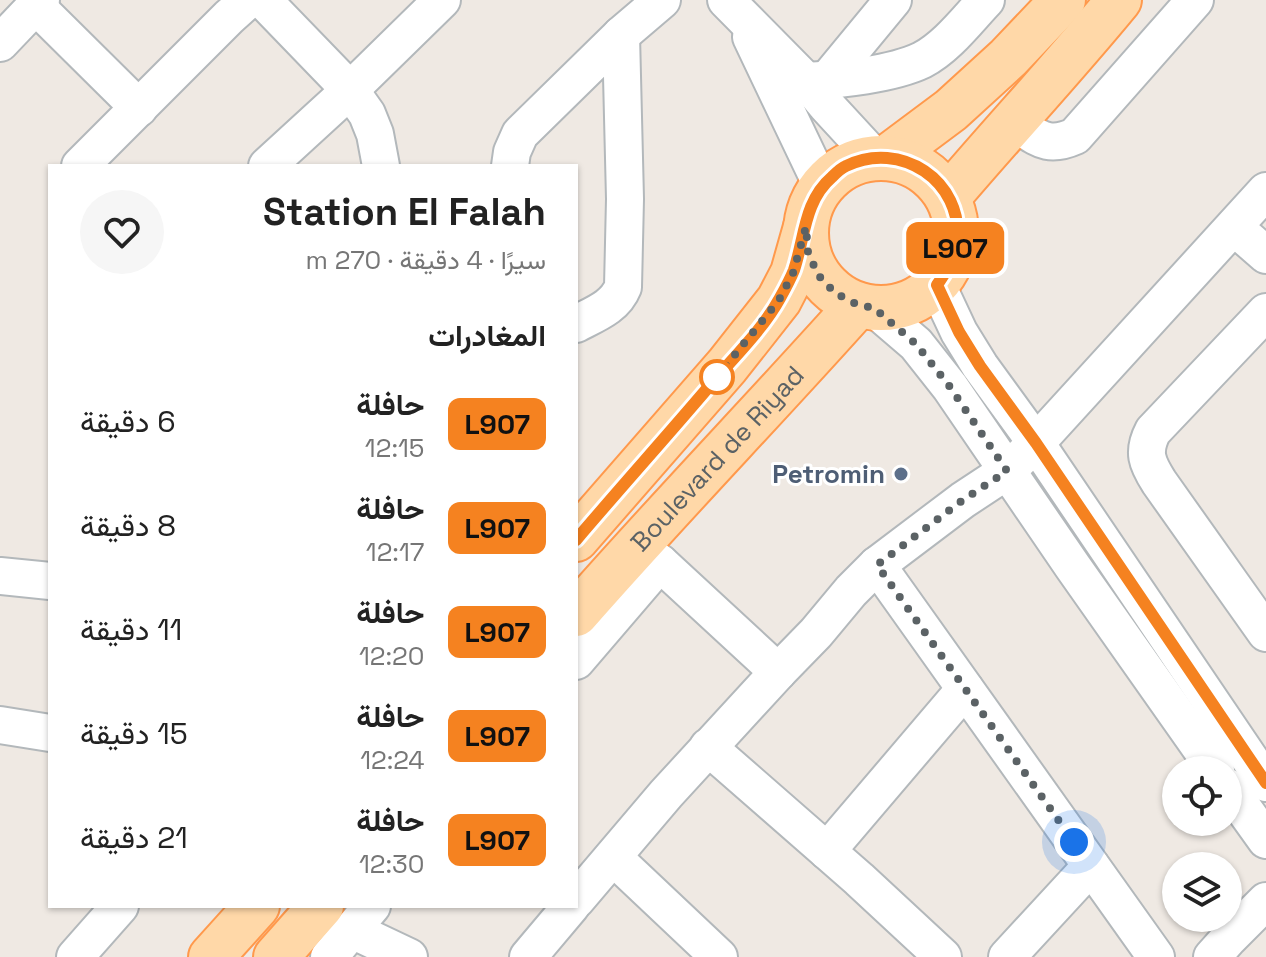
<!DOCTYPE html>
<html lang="ar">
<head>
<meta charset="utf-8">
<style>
	body { margin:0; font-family:"Space Grotesk",Vazirmatn,sans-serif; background:#f6f6f6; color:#222; direction:rtl; height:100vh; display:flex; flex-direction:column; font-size:30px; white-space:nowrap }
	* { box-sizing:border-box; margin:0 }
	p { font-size:26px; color:#767676 }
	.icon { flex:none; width:44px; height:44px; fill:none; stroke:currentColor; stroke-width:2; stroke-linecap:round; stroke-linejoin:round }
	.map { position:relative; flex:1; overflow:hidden; direction:ltr }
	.side { position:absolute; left:48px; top:164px; width:530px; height:744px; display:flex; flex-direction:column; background:#fff; border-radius:0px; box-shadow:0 2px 6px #0004; direction:rtl }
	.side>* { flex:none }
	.badge { padding:0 16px; border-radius:12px; font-size:28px; line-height:52px }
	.tools { position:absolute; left:1162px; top:756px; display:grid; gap:16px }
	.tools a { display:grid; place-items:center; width:80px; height:80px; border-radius:50%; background:#fff; box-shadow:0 2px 6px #0004; font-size:40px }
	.you { position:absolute; width:40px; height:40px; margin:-20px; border:6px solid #fff; border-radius:50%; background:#1a73e8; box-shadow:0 0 0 12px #1a73e833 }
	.map>.badge { position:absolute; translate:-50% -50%; box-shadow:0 0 0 4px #fff }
	h2 { padding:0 32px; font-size:30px; line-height:72px }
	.round { display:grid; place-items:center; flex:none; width:84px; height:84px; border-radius:42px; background:#f6f6f6 }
	.headline { display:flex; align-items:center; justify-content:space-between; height:136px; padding:0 32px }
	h1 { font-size:38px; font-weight:700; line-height:60px }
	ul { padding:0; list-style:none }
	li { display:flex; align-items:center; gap:24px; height:104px; padding:0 32px }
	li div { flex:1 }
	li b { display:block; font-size:30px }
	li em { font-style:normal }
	li .badge { min-width:88px; font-weight:700; text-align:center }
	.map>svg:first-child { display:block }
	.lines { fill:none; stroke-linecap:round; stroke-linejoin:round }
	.minor-casing { stroke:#b3b8bb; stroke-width:40 }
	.major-casing { stroke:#ff994c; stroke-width:48 }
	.minor { stroke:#fff; stroke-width:36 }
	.major { stroke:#ffd8a8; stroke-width:44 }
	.line-casing { stroke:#fff; stroke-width:18 }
	.line { stroke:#f58220; stroke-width:12 }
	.walk { stroke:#5b6265; stroke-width:8; stroke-dasharray:0 14.4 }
	.stop-dot { fill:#fff; stroke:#f58220; stroke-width:4 }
	.service-dot { fill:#5c6f8a; stroke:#fff; stroke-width:3 }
	.labels { text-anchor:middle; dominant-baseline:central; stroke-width:6; stroke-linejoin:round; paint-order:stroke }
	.street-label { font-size:26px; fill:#5b6265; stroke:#fff }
	.service-label { font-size:26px; font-weight:bold; fill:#4e5e75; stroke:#fff; text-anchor:end }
</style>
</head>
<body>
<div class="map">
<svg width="1266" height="957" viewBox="0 0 1266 957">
	<rect width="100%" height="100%" fill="#efe9e3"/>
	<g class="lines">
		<g class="minor-casing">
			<g id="minor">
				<path d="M263,0L350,90L367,114L375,134L381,166"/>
				<path d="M726,0L806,81L826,105L874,157"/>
				<path d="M36,6L139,108"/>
				<path d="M751,37L822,186"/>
				<path d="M0,43L41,0"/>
				<path d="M827,80L893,0"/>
				<path d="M806,81C839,80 893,74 922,60C947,47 967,20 986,0"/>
				<path d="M1013,122C1038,137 1046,149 1075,136L1195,0"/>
				<path d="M80,166L229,17L248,0"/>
				<path d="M267,166L350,90L442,0"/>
				<path d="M510,166L512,152L520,134L621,35L662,0"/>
				<path d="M1234,227L1266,255"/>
				<path d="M937,285L959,332L980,366L1036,443L1266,783"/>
				<path d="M874,308L916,344L950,387L1073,567L1216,770"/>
				<path d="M1266,312L1153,431C1142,452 1147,463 1159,482L1266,633"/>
				<path d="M576,324C595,314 615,307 623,287L625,199L621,35"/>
				<path d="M636,545L660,563L778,672L816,633L851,591L877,565L963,500L1007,471L1036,443L1266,191"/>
				<path d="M877,565L1156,957"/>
				<path d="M0,576L50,581"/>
				<path d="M576,661L660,563"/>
				<path d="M0,725L50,733"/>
				<path d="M708,747L859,879L943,957"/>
				<path d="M1228,787L1266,840"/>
				<path d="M827,851L965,689"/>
				<path d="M613,857L719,957"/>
				<path d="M576,900L666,794L778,672"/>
				<path d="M352,930L409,957"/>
				<path d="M75,957L120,906"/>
				<path d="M329,957L372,906"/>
				<path d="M528,957L571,906"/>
				<path d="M1007,957L1091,866"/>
				<path d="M1212,957L1229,938L1266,901"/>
			</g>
		</g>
		<g class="major-casing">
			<g id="major">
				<path d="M888,157L951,110L1008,58L1063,0"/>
				<circle cx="881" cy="233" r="75"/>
				<path d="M948,197C1005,130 1064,67 1119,0"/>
				<path d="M576,539L727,366L779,300L793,273L806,227"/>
				<path id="s1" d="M576,614C668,509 765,409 858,305"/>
				<path d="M211,957L257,906"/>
				<path d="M276,957L321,906"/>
			</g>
		</g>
		<use href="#minor" class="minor"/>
		<use href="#major" class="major"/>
	</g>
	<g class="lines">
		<g class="line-casing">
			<path id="line" d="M576,540C621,487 667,436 712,383C735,356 763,329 780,298C785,289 790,280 794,270C805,237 804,201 832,177C836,173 841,168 846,166C900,139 964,181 957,242C955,258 946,272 937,285L959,332L980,366L1036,443L1266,783"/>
		</g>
		<use href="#line" class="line"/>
		<path class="walk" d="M717,377L779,300L793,273L806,227L808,252L818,275L835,293L858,305L874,308L916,344L950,387L1007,471L963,500L877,565L1074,842"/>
	</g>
	<circle class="stop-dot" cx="717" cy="377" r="16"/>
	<circle class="service-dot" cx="901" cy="474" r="8"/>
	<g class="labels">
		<g class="street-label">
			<text stroke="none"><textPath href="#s1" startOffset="210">Boulevard de Riyad</textPath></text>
		</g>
		<g class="service-label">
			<text x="885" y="474">Petromin</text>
		</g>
	</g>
</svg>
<div class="tools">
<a><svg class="icon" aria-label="locate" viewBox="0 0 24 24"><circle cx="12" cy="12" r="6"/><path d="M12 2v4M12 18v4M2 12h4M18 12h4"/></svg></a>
<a><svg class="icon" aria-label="layers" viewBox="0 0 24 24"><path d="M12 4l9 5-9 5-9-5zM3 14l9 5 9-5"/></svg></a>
</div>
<div class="you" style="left:1074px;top:842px"></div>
<b class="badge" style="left:955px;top:248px;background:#f58220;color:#111">L907</b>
<section class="side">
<div class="headline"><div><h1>Station El Falah</h1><p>سيرًا · 4 دقيقة · 270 m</p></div><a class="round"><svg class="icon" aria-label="heart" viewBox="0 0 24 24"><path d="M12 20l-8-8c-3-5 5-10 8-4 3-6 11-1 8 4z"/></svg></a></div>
<h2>المغادرات</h2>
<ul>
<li><span class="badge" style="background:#f58220;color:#111">L907</span><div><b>حافلة</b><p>12:15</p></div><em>6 دقيقة</em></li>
<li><span class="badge" style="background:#f58220;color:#111">L907</span><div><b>حافلة</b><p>12:17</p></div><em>8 دقيقة</em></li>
<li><span class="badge" style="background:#f58220;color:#111">L907</span><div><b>حافلة</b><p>12:20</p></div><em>11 دقيقة</em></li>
<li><span class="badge" style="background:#f58220;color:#111">L907</span><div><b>حافلة</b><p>12:24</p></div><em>15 دقيقة</em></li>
<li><span class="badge" style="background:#f58220;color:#111">L907</span><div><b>حافلة</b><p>12:30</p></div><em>21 دقيقة</em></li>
</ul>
</section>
</div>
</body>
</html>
